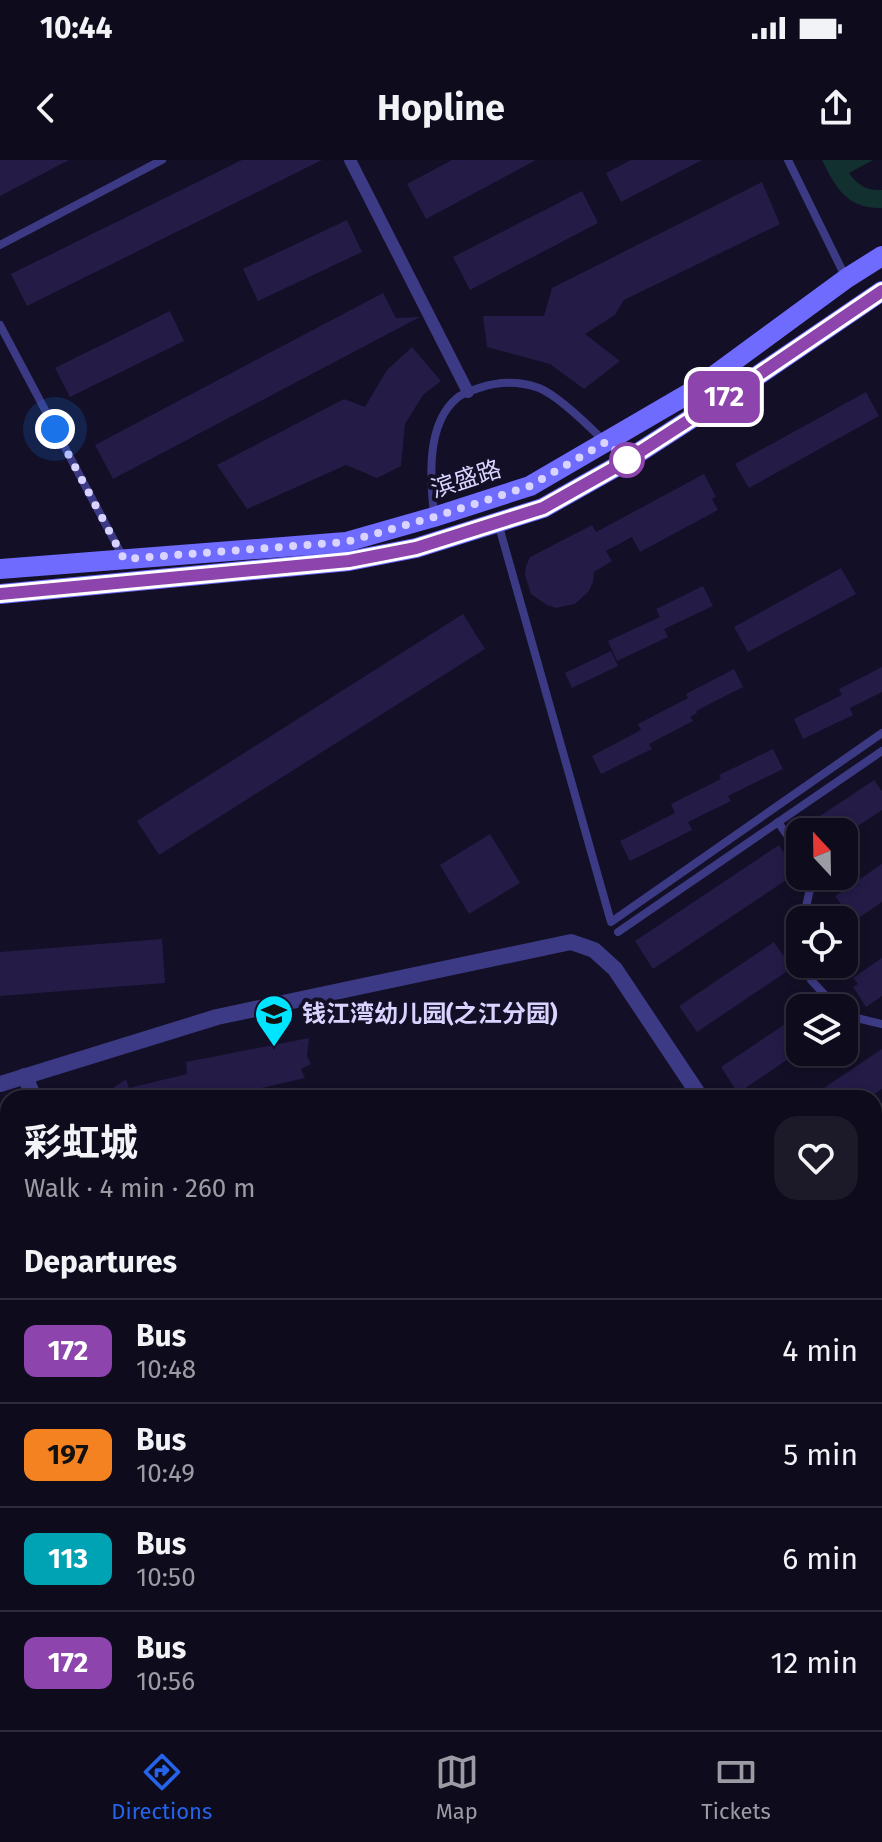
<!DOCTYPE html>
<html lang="en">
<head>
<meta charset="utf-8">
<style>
	body { margin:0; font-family:"Fira Sans","Noto Sans SC",sans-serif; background:#1c1929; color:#f1f3f6; height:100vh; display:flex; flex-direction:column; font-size:30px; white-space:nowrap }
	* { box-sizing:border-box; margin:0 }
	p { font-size:26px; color:#9b9ba3 }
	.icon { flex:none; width:44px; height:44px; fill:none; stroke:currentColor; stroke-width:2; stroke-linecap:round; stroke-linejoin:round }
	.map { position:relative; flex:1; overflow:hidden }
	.sheet { position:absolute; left:0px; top:930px; width:882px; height:640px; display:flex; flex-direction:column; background:#0e0b1c; border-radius:24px 24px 0 0; box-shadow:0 4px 12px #0003,0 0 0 2px #2e2b3b }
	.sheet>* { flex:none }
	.badge { padding:0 16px; border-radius:12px; font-size:28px; line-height:52px }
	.needle { width:52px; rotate:338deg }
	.buttons { position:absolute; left:786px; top:658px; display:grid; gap:16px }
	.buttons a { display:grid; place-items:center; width:72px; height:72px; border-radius:16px; background:#0e0b1c; box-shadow:0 4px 12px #0003,0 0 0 2px #2e2b3b; font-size:40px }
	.you { position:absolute; width:40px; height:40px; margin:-20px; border:6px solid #fff; border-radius:50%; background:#1a73e8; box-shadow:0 0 0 12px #1a73e833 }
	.map>.badge { position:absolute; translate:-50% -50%; box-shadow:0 0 0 4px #fff }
	h2 { padding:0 24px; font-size:30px; line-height:72px }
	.round { display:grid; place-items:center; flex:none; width:84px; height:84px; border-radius:24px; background:#1c1929 }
	.summary { display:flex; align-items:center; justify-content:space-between; height:136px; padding:0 24px }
	h1 { font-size:38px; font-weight:700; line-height:60px }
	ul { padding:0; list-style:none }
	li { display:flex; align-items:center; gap:24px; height:104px; padding:0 24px; border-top:2px solid #2e2b3b }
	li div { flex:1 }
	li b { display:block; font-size:30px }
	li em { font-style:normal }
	li .badge { min-width:88px; font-weight:700; text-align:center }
	.status { display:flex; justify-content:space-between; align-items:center; height:56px; padding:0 40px; background:#0e0b1c; direction:ltr }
	.status svg { height:22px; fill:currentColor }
	header { display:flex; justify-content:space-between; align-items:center; height:104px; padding:0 24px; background:#0e0b1c; font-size:36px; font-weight:700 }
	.tab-bar { display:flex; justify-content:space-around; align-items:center; height:112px; border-top:2px solid #2e2b3b; background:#0e0b1c; font-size:22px; color:#9b9ba3 }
	.tab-bar a { display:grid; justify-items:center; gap:4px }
	.tab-bar .active { color:#2563eb }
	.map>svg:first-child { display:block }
	.green { fill:#12302f }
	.building { fill:#241b47 }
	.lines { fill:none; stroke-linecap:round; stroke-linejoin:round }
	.path { stroke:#2fb8b0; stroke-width:3; stroke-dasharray:4 6; stroke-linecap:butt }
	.service { stroke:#3d3a85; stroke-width:8 }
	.pedestrian { stroke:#3d3a85; stroke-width:12 }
	.minor { stroke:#3d3a85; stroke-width:16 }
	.secondary { stroke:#6f6bff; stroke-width:20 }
	.primary { stroke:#c25bff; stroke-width:20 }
	.line-casing { stroke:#fff; stroke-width:18 }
	.line { stroke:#8e44ad; stroke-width:12 }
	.walk { stroke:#d9d4ff; stroke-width:8; stroke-dasharray:0 14.4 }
	.stop-dot { fill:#fff; stroke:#8e44ad; stroke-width:4 }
	.labels { text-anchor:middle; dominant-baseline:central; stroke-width:8; stroke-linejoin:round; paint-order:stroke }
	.street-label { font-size:24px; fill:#d9d4ff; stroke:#130f26 }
	.poi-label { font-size:24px; font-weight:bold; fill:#d9d4ff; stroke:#130f26; text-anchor:start }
</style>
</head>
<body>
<div class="status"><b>10:44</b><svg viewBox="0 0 49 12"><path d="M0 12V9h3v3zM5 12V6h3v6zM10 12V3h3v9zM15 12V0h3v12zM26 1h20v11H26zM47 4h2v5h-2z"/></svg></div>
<header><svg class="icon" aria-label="back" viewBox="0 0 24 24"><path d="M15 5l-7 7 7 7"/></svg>Hopline<svg class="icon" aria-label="share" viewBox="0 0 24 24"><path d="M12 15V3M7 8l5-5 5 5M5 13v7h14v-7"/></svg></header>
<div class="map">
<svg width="882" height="1570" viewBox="0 0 882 1570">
	<rect width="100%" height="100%" fill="#130f26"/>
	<g class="green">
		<path d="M822,0H873L849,13C857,25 867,31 882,30V48C847,49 836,28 822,0Z"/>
		<path d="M882,1011V1504L874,1503V1016Z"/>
	</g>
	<g class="building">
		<path d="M0,0H69L0,36Z"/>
		<path d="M242,0H322L27,146L11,114Z"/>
		<path d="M452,0H536L426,59L407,24Z"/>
		<path d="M631,0H702L621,42L606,13Z"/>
		<path d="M762,22L780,64L624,140L615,155L585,174L620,201L584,229L550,204L487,187L483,156H544L552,128Z"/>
		<path d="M582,31L598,63L470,130L453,97Z"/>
		<path d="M347,60L362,92L258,141L243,109Z"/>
		<path d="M383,133L396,158L420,157L113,319L95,285Z"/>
		<path d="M170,151L184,181L70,237L55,208Z"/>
		<path d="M412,187L441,221L423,235L405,264L401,306L377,318L346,305L247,349L217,305L344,239L365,247L387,210Z"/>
		<path d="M866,232L879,256L749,328L735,304Z"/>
		<path d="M704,314L716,337L712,339L718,350L640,392L632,377L606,391L612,401L594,412L593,422L589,431L575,444L556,448L547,445L531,434L525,415L526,406L530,397L592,365L596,372Z"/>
		<path d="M841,408L856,434L748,492L734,467Z"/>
		<path d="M703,426L713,446L664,469L668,477L617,501L608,481L660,457L656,449Z"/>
		<path d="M463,454L485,489L159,695L137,661Z"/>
		<path d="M611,491L618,506L572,528L565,513Z"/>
		<path d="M882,507V532L850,548L853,555L803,579L794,559L842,535L839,529Z"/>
		<path d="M734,509L743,527L696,551L697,553L690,557L693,561L649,584L652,589L601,614L592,596L641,570L638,564L688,538L686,534Z"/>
		<path d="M773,589L783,609L728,636L731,641L688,662L692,670L630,701L620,681L675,653L671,644L721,619L719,615Z"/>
		<path d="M874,620L882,631V650L849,672H818L811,662Z"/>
		<path d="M490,674L520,723L469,754L440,705Z"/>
		<path d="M779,685L797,713L653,809L635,781Z"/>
		<path d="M882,704V742L845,767L844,760H841L833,749L841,744L835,736Z"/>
		<path d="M162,779L165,823L0,836V792Z"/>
		<path d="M774,782L792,808L697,872L679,846Z"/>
		<path d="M882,798V836L866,847L853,827L858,824L853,818Z"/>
		<path d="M800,854V891L738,933L721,907Z"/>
		<path d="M309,878L307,896L311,904L301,909L305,918L218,938H99L126,919L129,928L187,914L186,902Z"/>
		<path d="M882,889V929L868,938H809Z"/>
	</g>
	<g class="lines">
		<g class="path">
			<path d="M0,1513L8,1516"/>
			<path d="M874,1521L882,1520"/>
		</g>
		<g class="service">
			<path d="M788,0L846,118"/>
			<path d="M0,85L162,0"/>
			<path d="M0,165L124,399"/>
			<path d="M434,354C430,318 426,264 457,238C463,233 471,231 479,228C499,221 519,221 539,228C557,235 590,267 605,282"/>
			<path d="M498,363L611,762L882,573"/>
			<path d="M778,662L800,694"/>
			<path d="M803,760L813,716"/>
			<path d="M618,772L882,591"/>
			<path d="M807,804L811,820L837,848"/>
			<path d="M844,855L882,864"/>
		</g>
		<path class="pedestrian" d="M350,0L468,232"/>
		<g class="minor">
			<path d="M25,916L34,938"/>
			<path d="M0,924L217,857L571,782L594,790L615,809L701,938"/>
			<path d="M0,1145L8,1157"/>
		</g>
		<g class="secondary">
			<path d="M0,409L346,382L434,357L530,326L693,231L847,118L882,96"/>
			<path d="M0,434L349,401L416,388L543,348L621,304L754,218L882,131"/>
		</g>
		<g class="primary">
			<path d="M874,1549L882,1548"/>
			<path d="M0,1552H8"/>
			<path d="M96,1562L220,1567L399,1562"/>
		</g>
	</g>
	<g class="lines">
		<g class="line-casing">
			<path id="line" d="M0,434L349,401L416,388L543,348L621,304L754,218L882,131"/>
		</g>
		<use href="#line" class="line"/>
		<path class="walk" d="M55,269L124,399L346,382L434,357L530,326L606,282L627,300"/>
	</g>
	<defs>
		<g id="school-pin" transform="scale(2)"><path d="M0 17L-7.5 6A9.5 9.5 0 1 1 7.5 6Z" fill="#00e5ff" stroke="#130f26"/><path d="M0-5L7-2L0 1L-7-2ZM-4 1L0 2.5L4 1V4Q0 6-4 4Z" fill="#111"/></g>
	</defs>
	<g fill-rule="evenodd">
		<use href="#school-pin" x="274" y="854"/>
	</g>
	<circle class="stop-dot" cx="627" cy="300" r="16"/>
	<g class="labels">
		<g class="street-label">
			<text transform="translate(466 319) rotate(-18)">滨盛路</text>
		</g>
		<g class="poi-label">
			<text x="302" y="854">钱江湾幼儿园(之江分园)</text>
		</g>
	</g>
</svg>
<div class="buttons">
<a><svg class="needle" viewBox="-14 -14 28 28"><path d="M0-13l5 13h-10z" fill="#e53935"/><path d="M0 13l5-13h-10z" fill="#9b9ba3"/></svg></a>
<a><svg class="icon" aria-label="locate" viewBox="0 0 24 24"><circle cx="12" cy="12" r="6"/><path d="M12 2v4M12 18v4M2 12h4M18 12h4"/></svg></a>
<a><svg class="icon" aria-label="layers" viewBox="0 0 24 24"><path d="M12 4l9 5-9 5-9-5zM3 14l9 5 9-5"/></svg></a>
</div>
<div class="you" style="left:55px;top:269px"></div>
<b class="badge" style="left:724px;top:237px;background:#8e44ad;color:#fff">172</b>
<section class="sheet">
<div class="summary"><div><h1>彩虹城</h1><p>Walk · 4 min · 260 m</p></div><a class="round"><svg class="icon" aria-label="heart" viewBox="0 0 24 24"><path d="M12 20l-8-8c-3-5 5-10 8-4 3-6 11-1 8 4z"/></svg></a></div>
<h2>Departures</h2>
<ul>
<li><span class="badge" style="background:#8e44ad;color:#fff">172</span><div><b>Bus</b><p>10:48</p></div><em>4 min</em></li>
<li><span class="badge" style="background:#f58220;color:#111">197</span><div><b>Bus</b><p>10:49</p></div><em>5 min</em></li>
<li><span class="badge" style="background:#00a3b4;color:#fff">113</span><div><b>Bus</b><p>10:50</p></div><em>6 min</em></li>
<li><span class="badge" style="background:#8e44ad;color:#fff">172</span><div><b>Bus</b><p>10:56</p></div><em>12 min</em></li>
</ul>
</section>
</div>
<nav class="tab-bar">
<a class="active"><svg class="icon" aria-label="directions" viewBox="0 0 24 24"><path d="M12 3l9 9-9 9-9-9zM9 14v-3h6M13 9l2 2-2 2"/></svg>Directions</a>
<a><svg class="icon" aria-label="map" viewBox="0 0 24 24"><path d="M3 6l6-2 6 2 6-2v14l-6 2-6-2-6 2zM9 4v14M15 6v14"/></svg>Map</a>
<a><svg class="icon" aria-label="tickets" viewBox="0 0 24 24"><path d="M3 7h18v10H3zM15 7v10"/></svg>Tickets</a>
</nav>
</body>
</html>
